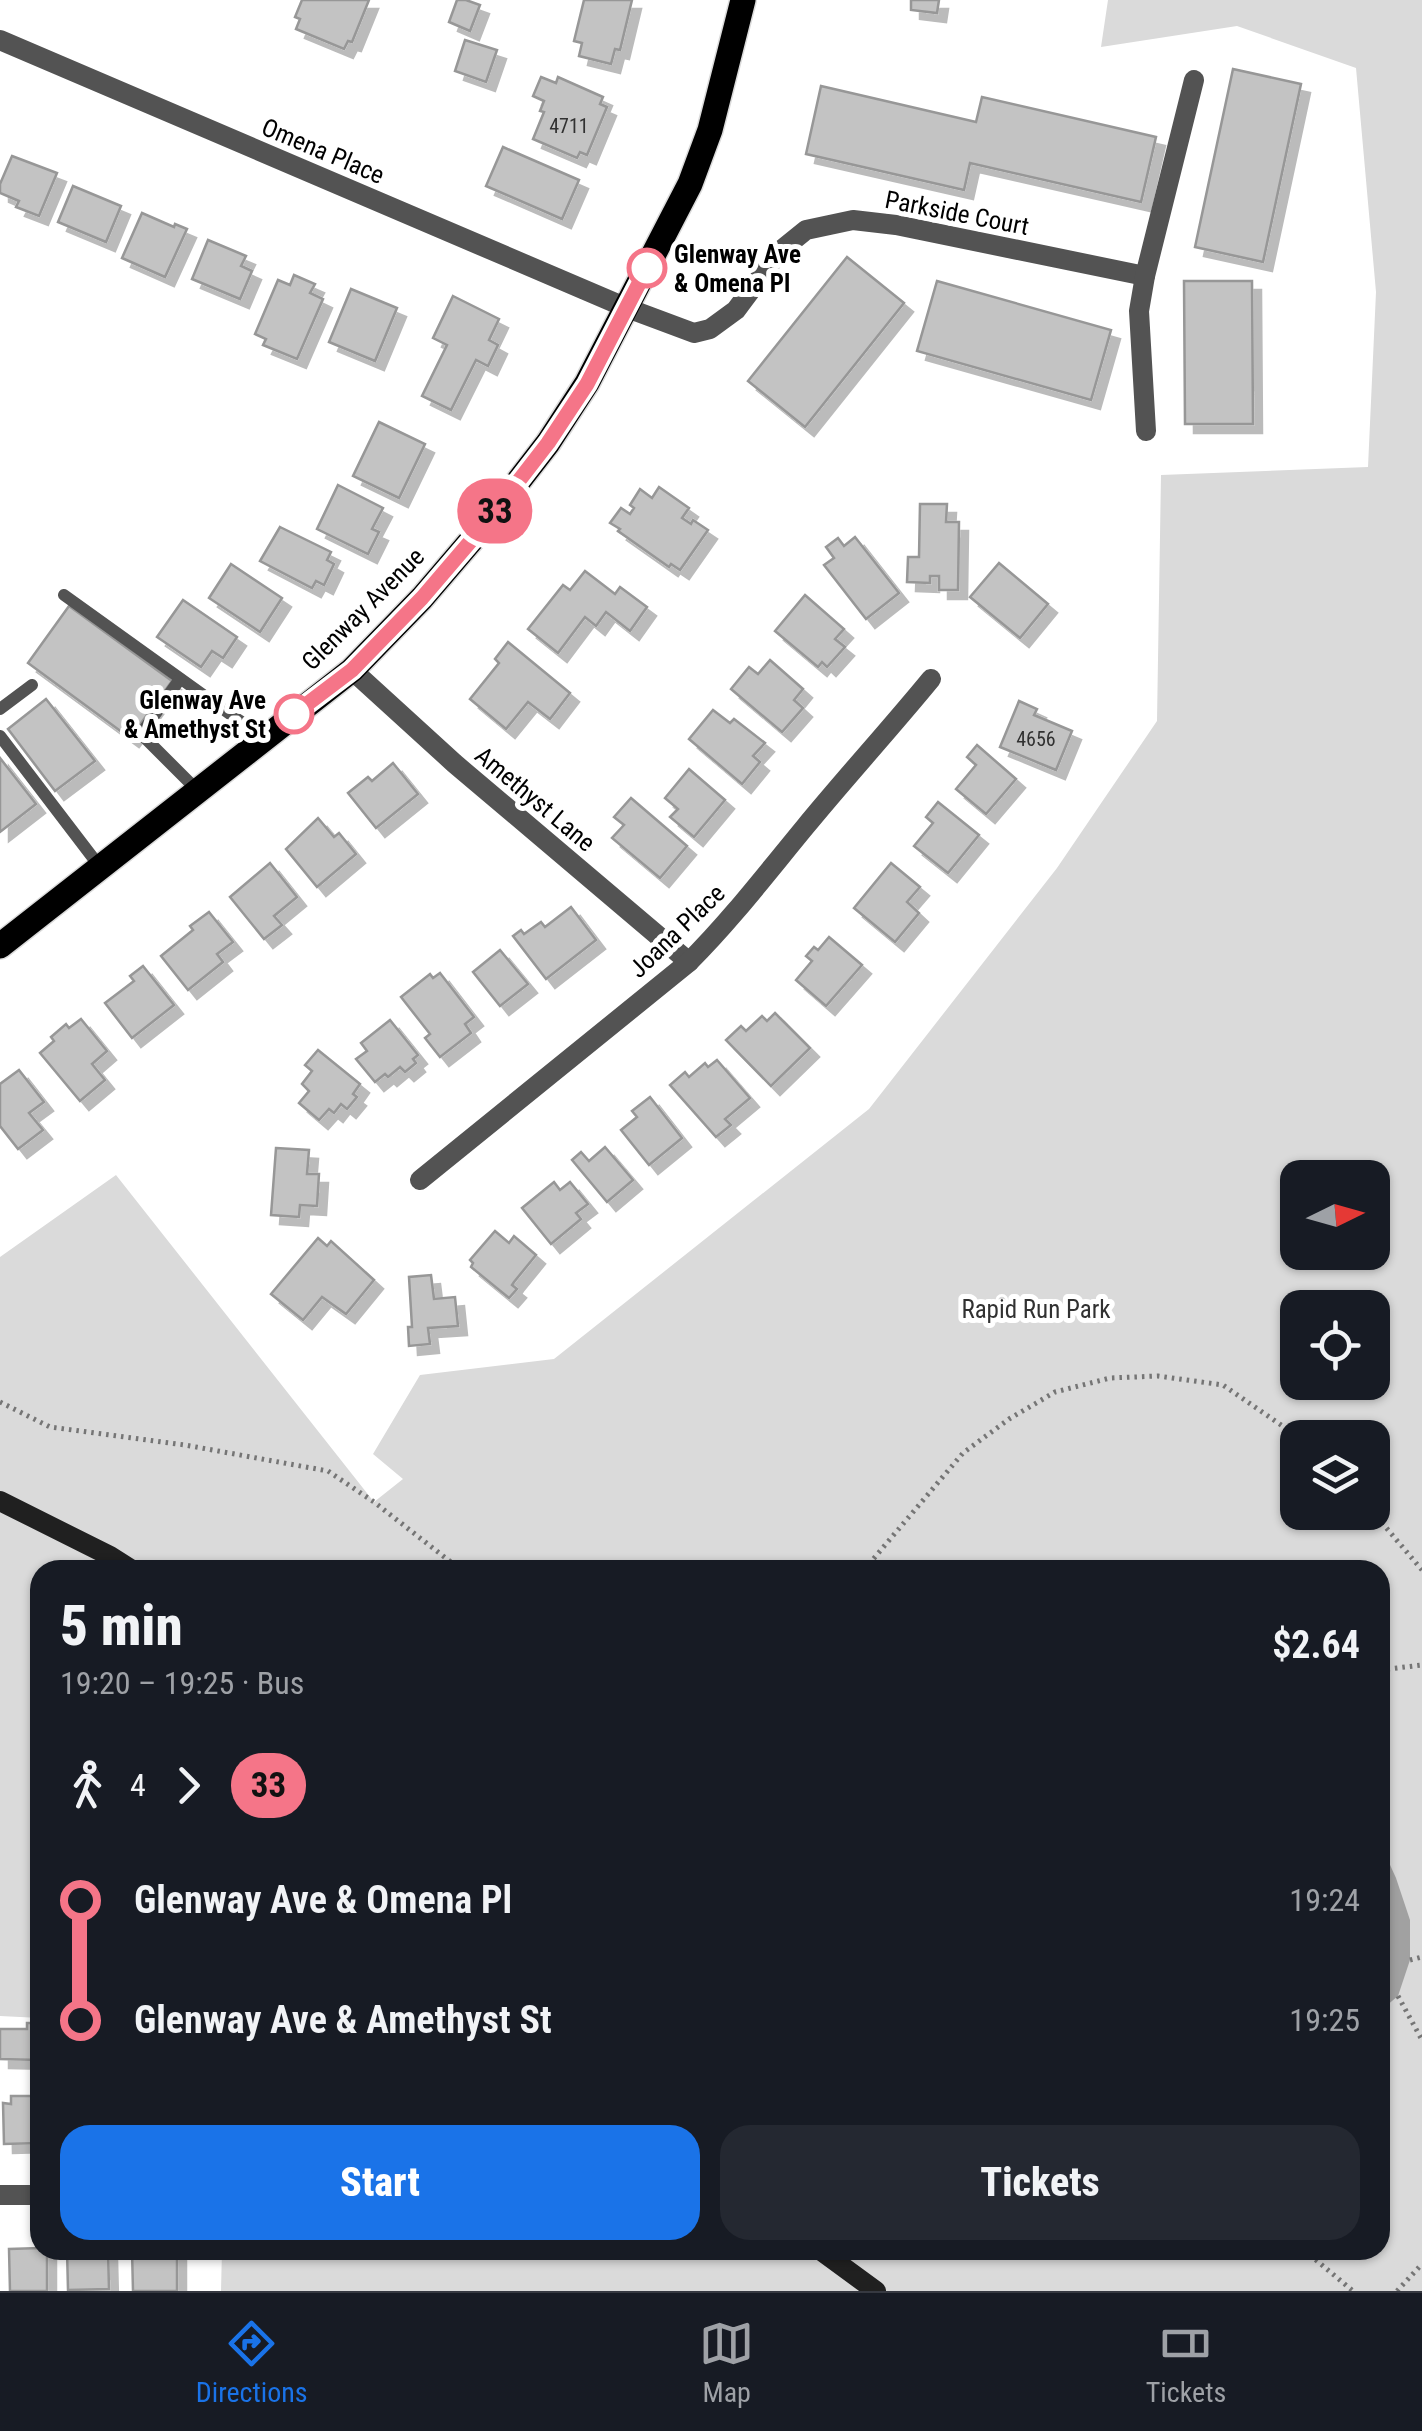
<!DOCTYPE html>
<html lang="en">
<head>
<meta charset="utf-8">
<style>
	body { margin:0; font-family:"Roboto Condensed",sans-serif; background:#242831; color:#f1f3f6; height:100vh; display:flex; flex-direction:column; font-size:38px; white-space:nowrap }
	* { box-sizing:border-box; margin:0 }
	p { font-size:32px; color:#9ea1a6 }
	.icon { flex:none; width:55px; height:55px; fill:none; stroke:currentColor; stroke-width:2; stroke-linecap:round; stroke-linejoin:round }
	.map { position:relative; flex:1; overflow:hidden }
	.drawer { position:absolute; left:30px; top:1560px; width:1360px; height:700px; display:flex; flex-direction:column; background:#171b24; border-radius:30px; box-shadow:0 2px 8px #0004 }
	.drawer>* { flex:none }
	.badge { padding:0 20px; border-radius:32px; font-size:35px; line-height:65px }
	.needle { width:65px; rotate:85deg }
	.fabs { position:absolute; left:1280px; top:1160px; display:grid; gap:20px }
	.fabs a { display:grid; place-items:center; width:110px; height:110px; border-radius:20px; background:#171b24; box-shadow:0 2px 8px #0004; font-size:50px }
	.map>.badge { position:absolute; translate:-50% -50%; box-shadow:0 0 0 5px #fff }
	.legs { display:flex; align-items:center; gap:15px; height:110px; padding:0 30px; font-size:32px }
	.legs p { margin-inline-start:auto }
	.summary { display:flex; align-items:center; justify-content:space-between; height:170px; padding:0 30px }
	h1 { font-size:55px; font-weight:800; line-height:75px }
	.cta { display:flex; gap:20px; margin-top:auto; padding:20px 30px }
	.cta a { flex:1; height:115px; border-radius:30px; background:#1a73e8; color:#fff; font-size:40px; font-weight:800; line-height:115px; text-align:center }
	.cta a+a { background:#242831; color:#f1f3f6 }
	ul { padding:0 30px; list-style:none }
	li { display:flex; align-items:center; gap:35px; height:120px; font-size:38px }
	li i { display:grid; place-items:center; width:15px; height:100%; margin:0 12px; background:currentColor }
	li i::after { content:''; width:25px; height:25px; margin:-12px; border:8px solid; border-radius:50%; background:#171b24 }
	li p { margin-inline-start:auto }
	li:first-child i { background:linear-gradient(#0000 50%,currentColor 0) }
	li:last-child i { background:linear-gradient(currentColor 50%,#0000 0) }
	.dock { display:flex; justify-content:space-around; align-items:center; height:140px; border-top:2px solid #363941; background:#171b24; font-size:28px; color:#9ea1a6 }
	.dock a { display:grid; justify-items:center; gap:5px }
	.dock .selected { color:#1a73e8 }
	.map>svg:first-child { display:block }
	.green { fill:#dadada; fill-rule:evenodd }
	.water { fill:#a1a1a1 }
	.building { fill:#c3c3c3; stroke:#979797; stroke-width:2.5; filter:url(#shadow) }
	.lines { fill:none; stroke-linecap:round; stroke-linejoin:round }
	.primary-casing { stroke:#dbdbdb; stroke-width:28 }
	.path { stroke:#757575; stroke-width:5; stroke-dasharray:2.5 5; stroke-linecap:butt }
	.lane { stroke:#535353; stroke-width:12 }
	.street { stroke:#535353; stroke-width:20 }
	.secondary { stroke:#202020; stroke-width:20 }
	.primary { stroke:#000; stroke-width:25 }
	.line-1-casing { stroke:#fff; stroke-width:22 }
	.line-1 { stroke:#f57588; stroke-width:15 }
	.stop-1-dot { fill:#fff; stroke:#f57588; stroke-width:5 }
	.labels { text-anchor:middle; dominant-baseline:central; stroke-width:10; stroke-linejoin:round; paint-order:stroke }
	.number-label { font-size:20px; fill:#313131 }
	.street-label { font-size:25px; fill:#000; stroke:#fff }
	.stop-label { font-size:25px; font-weight:bold; fill:#000; stroke:#fff; text-anchor:start }
	.park-label { font-size:25px; fill:#313131; stroke:#fff }
</style>
</head>
<body>
<div class="map">
<svg width="1422" height="2291" viewBox="0 0 1422 2291">
	<defs>
		<filter id="shadow"><feDropShadow dx="9" dy="9" stdDeviation="0" flood-color="#0004"/></filter>
	</defs>
	<rect width="100%" height="100%" fill="#fff"/>
	<path class="green" d="M1108,0H1422V2291H221L222,2250H1380V1570H40V2018L0,2016V1257L116,1175L374,1502L403,1479L373,1454L420,1375L554,1359L869,1109L1057,868L1157,721L1161,475L1368,467L1376,292L1356,68L1237,26L1101,47ZM1298,1178H1372V1252H1298ZM1298,1308H1372V1382H1298ZM1298,1438H1372V1512H1298Z"/>
	<path class="water" d="M1380,1843L1396,1878L1410,1920V1960L1398,1996L1380,2011Z"/>
	<g class="building">
		<path d="M302,0H369L352,42L348,41L344,49L296,29L300,19L295,17Z"/>
		<path d="M457,0H466L480,5L470,31L449,22Z"/>
		<path d="M584,0H632L620,50L615,49L611,64L579,56L582,43L574,41Z"/>
		<path d="M911,0H939L937,13L911,10Z"/>
		<path d="M465,40L497,50L486,82L455,71Z"/>
		<path d="M1233,69L1301,84L1263,262L1195,247Z"/>
		<path d="M541,77L556,83L558,77L603,97L600,104L607,107L587,155L580,152L577,158L533,139L544,112L540,111L544,101L533,96Z"/>
		<path d="M821,86L976,122L982,97L1156,137L1141,202L970,163L964,190L806,154Z"/>
		<path d="M503,147L579,180L562,219L486,186Z"/>
		<path d="M12,156L57,173L39,216L16,207L19,201L0,193V184Z"/>
		<path d="M73,186L121,206L106,242L58,222Z"/>
		<path d="M142,213L174,227L175,224L187,229L165,277L122,258Z"/>
		<path d="M208,240L246,256L241,266L252,271L240,299L192,279Z"/>
		<path d="M847,257L904,303L805,427L748,381Z"/>
		<path d="M294,275L315,284L310,293L323,299L297,359L263,345L266,339L255,334L278,280L290,285Z"/>
		<path d="M937,281L1111,330L1091,400L917,351Z"/>
		<path d="M1184,281H1252L1253,424H1185Z"/>
		<path d="M351,289L397,308L375,361L329,342Z"/>
		<path d="M453,296L499,319L489,340L498,345L488,366L476,360L451,410L422,396L447,345L433,338Z"/>
		<path d="M379,422L425,444L399,498L353,476Z"/>
		<path d="M338,485L383,508L372,529L379,532L368,554L317,529Z"/>
		<path d="M659,487L689,508L682,518L691,524L693,520L708,530L680,570L671,564L669,567L618,531L620,529L610,523L621,508L630,514L634,508L630,505L640,489L652,498Z"/>
		<path d="M920,504H947L946,522H959L958,590H939V576H930V583L907,582L908,557H919Z"/>
		<path d="M280,527L331,552L327,560L334,564L324,585L316,581L312,588L260,561Z"/>
		<path d="M855,537L899,593L866,619L824,565L834,558L826,547L838,538L844,546Z"/>
		<path d="M999,563L1048,604L1020,638L970,597Z"/>
		<path d="M231,564L282,598L260,632L209,598Z"/>
		<path d="M585,571L615,594L620,587L647,607L630,631L606,612L596,626L585,617L558,653L528,629L563,585L570,590Z"/>
		<path d="M805,595L844,629L835,639L845,647L827,667L822,662L818,667L775,631Z"/>
		<path d="M183,600L237,637L223,658L212,651L201,667L157,637Z"/>
		<path d="M69,606L172,681L130,738L28,663Z"/>
		<path d="M508,642L570,693L550,719L528,702L506,729L470,699L499,663L495,659Z"/>
		<path d="M770,660L803,689L794,700L803,708L782,732L731,689L749,667L758,674Z"/>
		<path d="M46,699L95,761L55,791L8,729Z"/>
		<path d="M1019,701L1037,709L1034,715L1072,731L1056,770L1000,747Z"/>
		<path d="M713,710L730,723L734,719L765,743L753,756L760,762L742,784L689,739Z"/>
		<path d="M977,745L1016,779L986,814L956,789L976,765L967,757Z"/>
		<path d="M0,758L36,804L0,832Z"/>
		<path d="M393,763L418,794L376,828L348,793L368,777L372,781Z"/>
		<path d="M689,769L725,800L694,837L670,817L678,809L665,798Z"/>
		<path d="M631,798L687,846L660,878L612,838L624,825L614,817Z"/>
		<path d="M938,802L979,835L948,873L914,846L933,823L926,817Z"/>
		<path d="M318,818L334,837L339,833L356,854L317,887L286,849Z"/>
		<path d="M270,863L297,897L274,916L282,925L264,939L230,897Z"/>
		<path d="M891,863L920,887L907,902L919,913L895,942L854,908Z"/>
		<path d="M571,907L596,940L546,979L513,936L521,930L524,934L541,922L545,927Z"/>
		<path d="M209,912L233,942L217,954L223,962L188,990L161,956L193,930L190,926Z"/>
		<path d="M829,937L862,965L826,1006L796,980L812,961L806,956L814,947L818,950Z"/>
		<path d="M500,950L528,984L500,1006L473,972Z"/>
		<path d="M143,966L174,1005L132,1038L105,1003L134,981L130,976Z"/>
		<path d="M440,973L474,1017L465,1024L471,1033L440,1057L425,1038L430,1034L401,997L430,974L433,978Z"/>
		<path d="M775,1013L810,1048L771,1086L726,1040L741,1026L746,1031L762,1016L767,1021Z"/>
		<path d="M81,1019L107,1051L92,1064L105,1080L80,1101L40,1053L54,1041L51,1037L66,1024L69,1028Z"/>
		<path d="M390,1020L418,1055L413,1059L416,1063L405,1072L400,1067L388,1077L385,1074L375,1082L356,1059L367,1051L361,1043Z"/>
		<path d="M318,1050L360,1084L353,1094L357,1097L347,1109L341,1104L334,1113L329,1109L319,1120L299,1103L309,1091L302,1084L312,1071L305,1065Z"/>
		<path d="M717,1060L750,1098L725,1119L731,1125L716,1137L670,1085L685,1072L689,1077L705,1063L708,1067Z"/>
		<path d="M19,1070L44,1102L29,1113L43,1130L18,1149L0,1126V1084Z"/>
		<path d="M650,1097L682,1138L649,1165L621,1130L637,1117L632,1111Z"/>
		<path d="M605,1147L633,1180L607,1202L572,1160L581,1152L589,1161Z"/>
		<path d="M276,1148L309,1150L307,1174H319L317,1206L300,1205L299,1217L271,1215Z"/>
		<path d="M554,1182L560,1190L570,1182L588,1204L576,1213L581,1219L551,1244L522,1208Z"/>
		<path d="M495,1231L509,1243L514,1236L536,1255L514,1282L512,1285L517,1289L509,1298L471,1267L473,1263L470,1260Z"/>
		<path d="M318,1238L327,1246L331,1241L374,1280L346,1314L322,1297L303,1320L271,1294Z"/>
		<path d="M431,1275L434,1299L455,1297L458,1326L428,1328L430,1344L409,1346L408,1327H412L409,1277Z"/>
		<path d="M27,2023H40V2060L0,2059V2029H27Z"/>
		<path d="M11,2096H40V2143L4,2144L3,2103L11,2104Z"/>
		<path d="M40,2248V2250H47V2291H10L9,2249Z"/>
		<path d="M67,2250H108L109,2289L68,2290Z"/>
		<path d="M132,2250H177V2291H133Z"/>
	</g>
	<g class="lines">
		<g class="primary-casing">
			<path id="primary" d="M0,946L352,670L422,598L487,522L548,443L587,383L690,184L710,130L743,0"/>
		</g>
		<g class="path">
			<path d="M0,1402L50,1427L185,1445L328,1471L374,1502L461,1570"/>
			<path d="M1372,1511L1422,1570"/>
			<path d="M864,1570L963,1453L1009,1419L1055,1392L1110,1378L1158,1376L1223,1385L1300,1438"/>
			<path d="M1380,1670L1422,1665"/>
			<path d="M1410,1960L1422,1957"/>
			<path d="M1398,1996L1422,2040"/>
			<path d="M1304,2250L1353,2291"/>
			<path d="M1397,2291L1422,2264"/>
		</g>
		<g class="lane">
			<path d="M64,595L234,717L265,737"/>
			<path d="M180,679L141,734L197,790"/>
			<path d="M0,709L32,685"/>
			<path d="M0,736L100,867"/>
		</g>
		<g class="street">
			<path d="M0,40L627,308L694,333L710,329L736,310L780,251L806,230L853,220L896,225L1145,276"/>
			<path d="M1146,431L1139,311L1145,276L1194,80"/>
			<path d="M352,670L454,763L689,962"/>
			<path d="M420,1180L689,962C731,920 767,873 805,827C846,777 890,729 931,679"/>
			<path d="M0,2195H40"/>
		</g>
		<g class="secondary">
			<path d="M0,1501L110,1556L132,1570"/>
			<path d="M820,2250L876,2291"/>
		</g>
		<use href="#primary" class="primary"/>
	</g>
	<g class="lines">
		<g class="line-1-casing">
			<path id="line-1" d="M294,714L352,670L422,598L487,522L548,443L587,384L647,268"/>
		</g>
		<use href="#line-1" class="line-1"/>
	</g>
	<g class="stop-1-dot">
		<circle cx="647" cy="268" r="18"/>
		<circle cx="294" cy="714" r="18"/>
	</g>
	<g class="labels">
		<g class="number-label">
			<text x="569" y="126">4711</text>
			<text x="1036" y="739">4656</text>
		</g>
		<g class="street-label">
			<text transform="translate(323 151) rotate(23)">Omena Place</text>
			<text transform="translate(957 213) rotate(11)">Parkside Court</text>
			<text transform="translate(363 609) rotate(-45)">Glenway Avenue</text>
			<text transform="translate(535 799) rotate(40)">Amethyst Lane</text>
			<text transform="translate(677 931) rotate(-44)">Joana Place</text>
		</g>
		<g class="stop-label">
			<text x="674" y="254">Glenway Ave<tspan x="674" dy="29">&amp; Omena Pl</tspan></text>
			<text x="266" y="700" text-anchor="end">Glenway Ave<tspan x="266" dy="29">&amp; Amethyst St</tspan></text>
		</g>
		<g class="park-label">
			<text x="1036" y="1309">Rapid Run Park</text>
		</g>
	</g>
</svg>
<div class="fabs">
<a><svg class="needle" viewBox="-14 -14 28 28"><path d="M0-13l5 13h-10z" fill="#e53935"/><path d="M0 13l5-13h-10z" fill="#9ea1a6"/></svg></a>
<a><svg class="icon" aria-label="locate" viewBox="0 0 24 24"><circle cx="12" cy="12" r="6"/><path d="M12 2v4M12 18v4M2 12h4M18 12h4"/></svg></a>
<a><svg class="icon" aria-label="layers" viewBox="0 0 24 24"><path d="M12 4l9 5-9 5-9-5zM3 14l9 5 9-5"/></svg></a>
</div>
<b class="badge" style="left:495px;top:511px;background:#f57588;color:#111">33</b>
<section class="drawer">
<div class="summary"><div><h1>5 min</h1><p>19:20 – 19:25 · Bus</p></div><b>$2.64</b></div>
<div class="legs"><svg class="icon" aria-label="walk" viewBox="0 0 24 24"><circle cx="13" cy="4" r="2"/><path d="M13 8l-2 6 4 7M11 14l-3 7M7 12l3-4h3l4 4"/></svg>4<svg class="icon" aria-label="forward" viewBox="0 0 24 24"><path d="M9 5l7 7-7 7"/></svg><b class="badge" style="background:#f57588;color:#111">33</b></div>
<ul>
<li><i style="color:#f57588"></i><b>Glenway Ave &amp; Omena Pl</b><p>19:24</p></li>
<li><i style="color:#f57588"></i><b>Glenway Ave &amp; Amethyst St</b><p>19:25</p></li>
</ul>
<div class="cta"><a>Start</a><a>Tickets</a></div>
</section>
</div>
<nav class="dock">
<a class="selected"><svg class="icon" aria-label="directions" viewBox="0 0 24 24"><path d="M12 3l9 9-9 9-9-9zM9 14v-3h6M13 9l2 2-2 2"/></svg>Directions</a>
<a><svg class="icon" aria-label="map" viewBox="0 0 24 24"><path d="M3 6l6-2 6 2 6-2v14l-6 2-6-2-6 2zM9 4v14M15 6v14"/></svg>Map</a>
<a><svg class="icon" aria-label="tickets" viewBox="0 0 24 24"><path d="M3 7h18v10H3zM15 7v10"/></svg>Tickets</a>
</nav>
</body>
</html>
